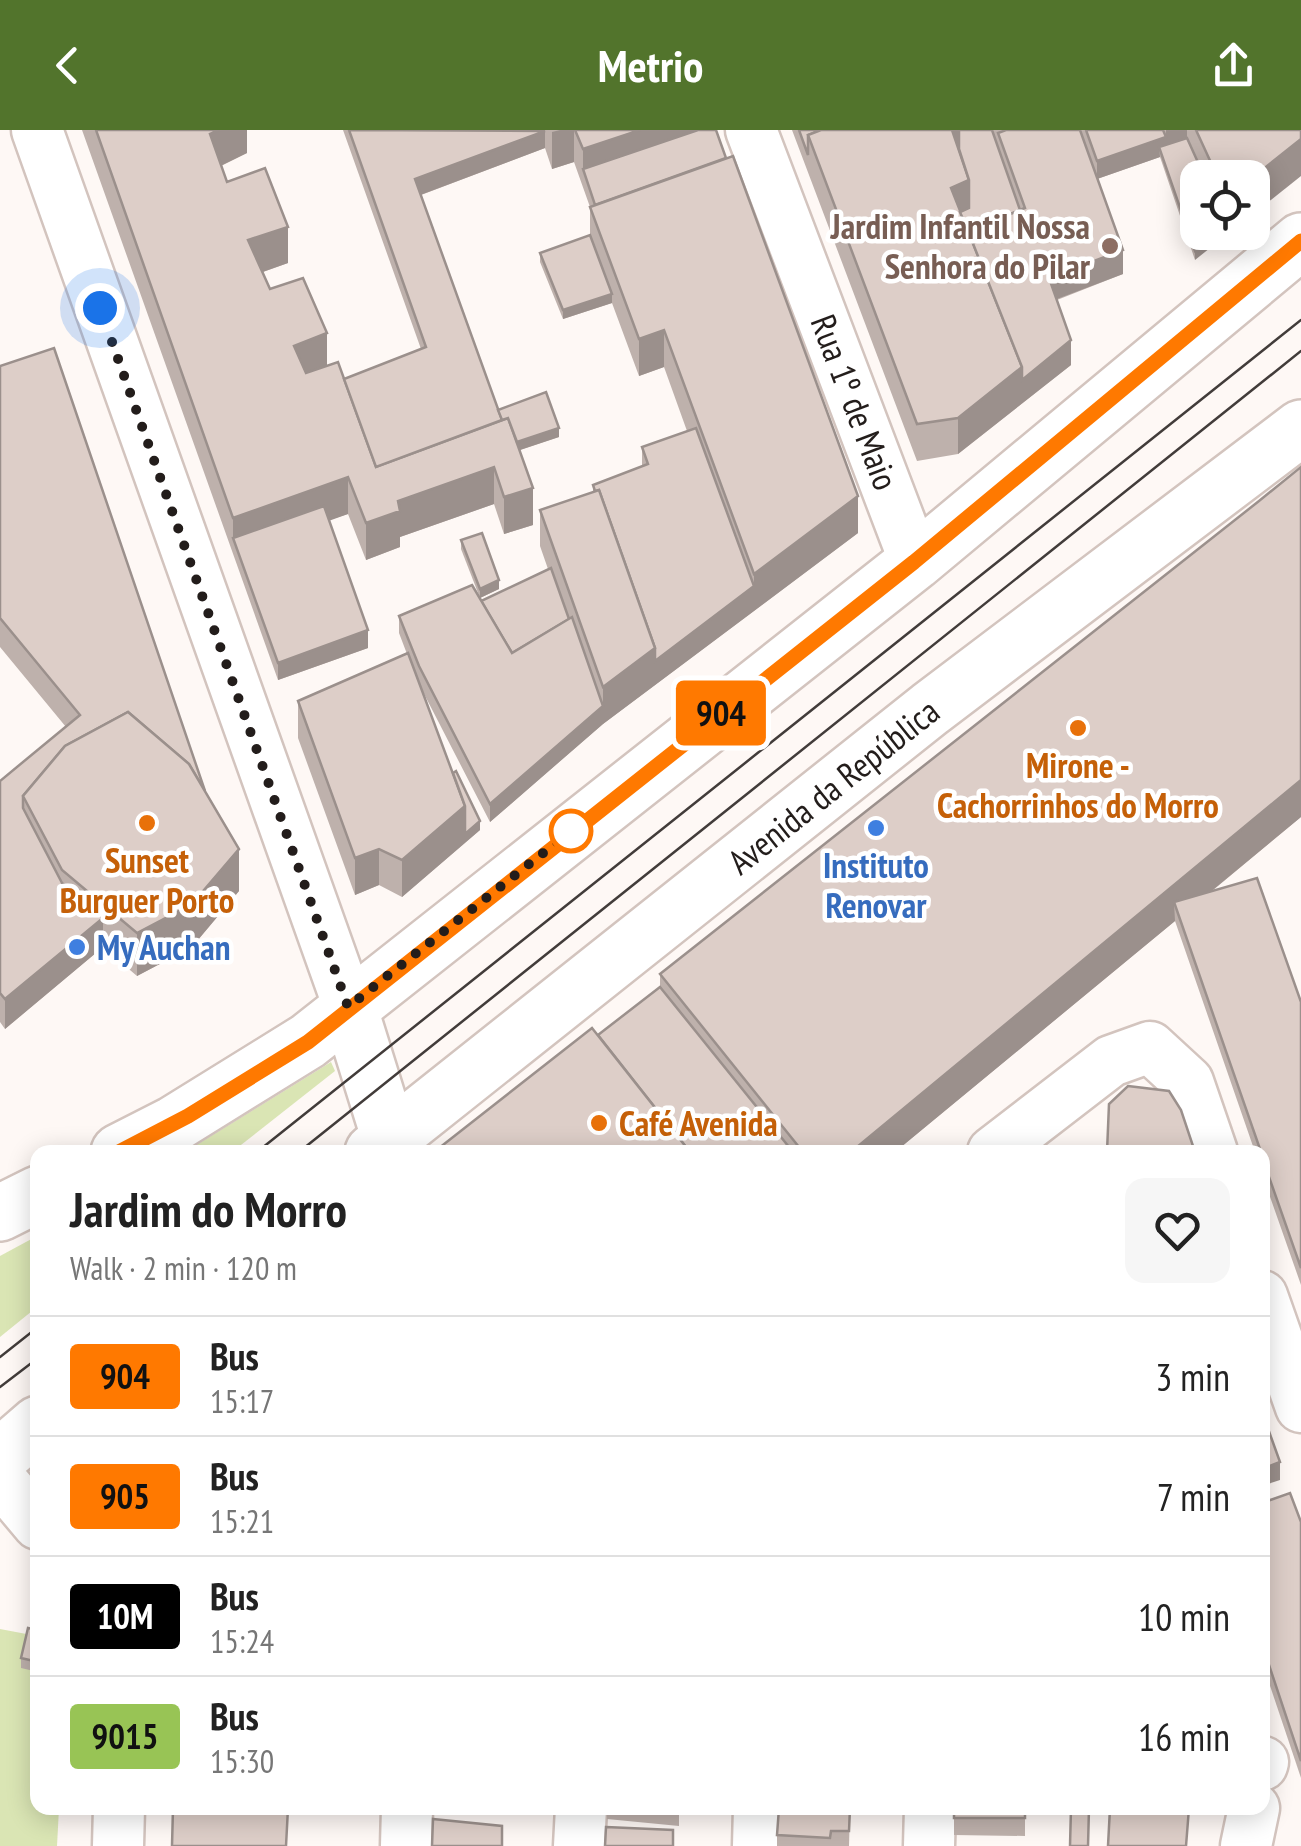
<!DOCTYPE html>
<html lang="en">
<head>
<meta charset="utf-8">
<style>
	body { margin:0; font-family:"PT Sans Narrow",sans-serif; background:#f6f6f6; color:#222; height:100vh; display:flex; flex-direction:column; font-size:38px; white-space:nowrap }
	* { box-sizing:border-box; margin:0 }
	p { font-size:32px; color:#767676 }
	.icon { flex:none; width:55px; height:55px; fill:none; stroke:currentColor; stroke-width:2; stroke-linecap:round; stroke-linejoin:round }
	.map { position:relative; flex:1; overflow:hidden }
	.panel { position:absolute; left:30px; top:1015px; width:1240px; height:670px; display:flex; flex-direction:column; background:#fff; border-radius:20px; box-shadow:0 5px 25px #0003 }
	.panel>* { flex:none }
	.badge { padding:0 20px; border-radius:8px; font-size:35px; line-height:65px }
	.controls { position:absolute; left:1180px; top:30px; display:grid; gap:20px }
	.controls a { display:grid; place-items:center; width:90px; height:90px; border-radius:20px; background:#fff; box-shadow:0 5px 25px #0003; font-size:50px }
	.you { position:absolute; width:50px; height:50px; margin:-25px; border:8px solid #fff; border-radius:50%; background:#1a73e8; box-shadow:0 0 0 15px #1a73e833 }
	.map>.badge { position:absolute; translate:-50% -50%; box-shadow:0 0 0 5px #fff }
	.round { display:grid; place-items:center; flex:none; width:105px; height:105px; border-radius:20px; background:#f6f6f6 }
	.headline { display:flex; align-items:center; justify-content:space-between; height:170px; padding:0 40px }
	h1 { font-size:48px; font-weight:600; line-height:75px }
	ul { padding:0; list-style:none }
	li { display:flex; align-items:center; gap:30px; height:120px; padding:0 40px; border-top:2px solid #e0e0e0 }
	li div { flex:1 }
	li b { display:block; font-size:38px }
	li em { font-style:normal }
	li .badge { min-width:110px; font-weight:700; text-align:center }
	header { display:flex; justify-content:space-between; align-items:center; height:130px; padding:0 40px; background:#52742c; color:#fff; font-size:45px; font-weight:600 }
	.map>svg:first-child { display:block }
	.green { fill:#dae5b4 }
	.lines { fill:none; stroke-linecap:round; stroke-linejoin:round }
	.street-casing { stroke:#d3c4be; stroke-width:55 }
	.secondary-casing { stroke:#d3c4be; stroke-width:60 }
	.street { stroke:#fff; stroke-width:50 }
	.secondary { stroke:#fff; stroke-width:55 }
	.tram { stroke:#423c3a; stroke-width:2.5 }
	.wall { fill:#beb1ac }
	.shaded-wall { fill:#9b908c }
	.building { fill:#ddcec8; stroke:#9b908c; stroke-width:2.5 }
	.line-casing { stroke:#fff; stroke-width:22 }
	.line { stroke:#ff7900; stroke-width:15 }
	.walk { stroke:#231d1b; stroke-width:10; stroke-dasharray:0 18 }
	.education-dot { fill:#8d6e63; stroke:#fff; stroke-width:4 }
	.food-dot { fill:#e8710a; stroke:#fff; stroke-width:4 }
	.shop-dot { fill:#3f7fe0; stroke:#fff; stroke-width:4 }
	.stop-dot { fill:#fff; stroke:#ff7900; stroke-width:5 }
	.labels { text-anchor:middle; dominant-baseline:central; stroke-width:9; stroke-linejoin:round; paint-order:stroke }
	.education-label { font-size:35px; font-weight:bold; fill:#785e54; stroke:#fff; text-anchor:end }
	.street-label { font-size:35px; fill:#231d1b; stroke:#fff }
	.food-label { font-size:35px; font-weight:bold; fill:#c56008; stroke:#fff }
	.shop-label { font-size:35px; font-weight:bold; fill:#366cbe; stroke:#fff }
</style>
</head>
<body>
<header><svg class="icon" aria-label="back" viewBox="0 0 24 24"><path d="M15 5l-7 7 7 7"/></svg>Metrio<svg class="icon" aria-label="share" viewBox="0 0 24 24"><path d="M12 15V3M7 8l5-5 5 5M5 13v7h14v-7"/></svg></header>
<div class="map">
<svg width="1301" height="1716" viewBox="0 0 1301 1716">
	<rect width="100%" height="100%" fill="#fef8f5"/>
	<g class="green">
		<path d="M331,932L335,941L232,1022H185Z"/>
		<path d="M37,1106V1177L0,1207V1126Z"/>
		<path d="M0,1499L37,1506L38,1678H59L57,1716H0Z"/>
	</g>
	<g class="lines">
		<g class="street-casing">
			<g id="street">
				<path d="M37,0L349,877"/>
				<path d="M751,0L915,432"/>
				<path d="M993,1022L1111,931L1150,917L1188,952L1212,1022"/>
				<path d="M1262,1166L1301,1277"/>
				<path d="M0,1349L38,1394"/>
				<path d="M1262,1635L1263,1632"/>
				<path d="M118,1716L119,1678"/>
				<path d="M406,1716L407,1678"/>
				<path d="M579,1716L581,1678"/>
				<path d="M758,1716L759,1678"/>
				<path d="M929,1716L930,1678"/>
				<path d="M1246,1716L1254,1678"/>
			</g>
		</g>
		<g class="secondary-casing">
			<g id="secondary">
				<path d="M349,877L390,1009"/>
				<path d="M119,1022L174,994L308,911L915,432L1301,111"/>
				<path id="s1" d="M373,1022L930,579L1301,298"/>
				<path d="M0,1083L38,1064"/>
				<path d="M0,1327L38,1294"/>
			</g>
		</g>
		<use href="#street" class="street"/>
		<use href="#secondary" class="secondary"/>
		<g class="tram">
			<path d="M257,1022L1301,190"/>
			<path d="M299,1022L1301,221"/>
			<path d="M0,1227L38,1197"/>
			<path d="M0,1257L38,1228"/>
		</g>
	</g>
	<g class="wall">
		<path d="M82,0H247V23L221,36L227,52L288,133L263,142L270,159L327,236L344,249L421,219L343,0H716L858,403L603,594L490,692L421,558L453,643L480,700L402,767L379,755L355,765L298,608V571L407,524L399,503V486L481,471L548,439L540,416V380L593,362V355L642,336V317L687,301L664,237L639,246L612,173L563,189L540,132V123L590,105V77L574,32L552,39L545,18L421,65L498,280L559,307L520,320L533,395L504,404L494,374L400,407V417L366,430L348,384L329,390L368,518L278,550Z"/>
		<path d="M792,0H1301L1252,48H1198L1195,130L1160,27L1097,49L1123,144L1057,170L1071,235L958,324L917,331Z"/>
		<path d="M0,236L239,761L192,817L137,846L103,817L5,899L0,892V651L66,597L0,517Z"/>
		<path d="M461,410L499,459L480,468L461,419Z"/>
		<path d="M1301,687L1212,761L1301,872V1155L1262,1044V1022H1255L1175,791L895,1022H434L598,905L660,857V844Z"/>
		<path d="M1262,1373L1301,1392V1648L1262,1532Z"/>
		<path d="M38,1500V1542L21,1538V1528Z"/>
		<path d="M434,1678H505V1683L434,1681Z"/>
		<path d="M607,1678H679V1696L607,1689Z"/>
		<path d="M850,1678L849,1716H777V1705Z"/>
		<path d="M954,1678H1033V1681H1025V1706L954,1705Z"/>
		<path d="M1054,1678H1090L1071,1684L1054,1683Z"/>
	</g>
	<g class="shaded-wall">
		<path d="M219,0H247V23L210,41V4Z"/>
		<path d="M560,0H574V32L552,39V2Z"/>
		<path d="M640,0H714L583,39V19Z"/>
		<path d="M952,0H959V34Z"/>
		<path d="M1166,0H1187V17H1159L1160,27L1097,49V31L1166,7Z"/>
		<path d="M545,1V18L415,67V49Z"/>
		<path d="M1301,9V46L1252,85V48Z"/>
		<path d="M969,50V87L954,93L951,58Z"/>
		<path d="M288,97V133L248,147V110Z"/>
		<path d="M1219,102H1230L1195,130V121Z"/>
		<path d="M1123,120V144L1049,172V148Z"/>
		<path d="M612,164V173L563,189V180Z"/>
		<path d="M664,200V237L639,246V209Z"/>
		<path d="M327,203V240L294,253V216Z"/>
		<path d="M1071,210V235L958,324V288L1022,237Z"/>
		<path d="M559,298V307L508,324L376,356Z"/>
		<path d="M494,337V374L400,407V417L366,430V393L398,371Z"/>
		<path d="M348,347V384L239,423L233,408V388Z"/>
		<path d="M533,358V395L504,404V367Z"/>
		<path d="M858,366V403L603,594L490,692V674L603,576V557L655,518L754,456V444Z"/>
		<path d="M499,450V459L480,468V459Z"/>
		<path d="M368,500V518L278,550V533Z"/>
		<path d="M1301,650V687L1180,787L1174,772L1175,791L895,1022H851Z"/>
		<path d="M465,676L480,691V700L402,767V730Z"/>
		<path d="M239,719V761L192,817L137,846V803Z"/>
		<path d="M379,719V755L355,765V728Z"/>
		<path d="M103,788V817L5,899V869Z"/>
		<path d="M1280,1332V1350L1262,1356V1339Z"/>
	</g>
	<g class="building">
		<path d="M96,0H219L210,4L227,52L265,38L288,97L248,110L270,159L303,148L327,203L294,216L306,243L338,232L376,337L508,288L533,358L504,367L494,337L398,371L400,381L366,393L348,347L233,388Z"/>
		<path d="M349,0L545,1L415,49L502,290L376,337L344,249L426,217Z"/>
		<path d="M575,0H640L583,19Z"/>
		<path d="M698,0H716L726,28L595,75L583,39Z"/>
		<path d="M799,0H821L808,5V25Z"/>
		<path d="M821,0H952L969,50L951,58L1022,237L958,288L917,294L808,5Z"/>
		<path d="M959,0H992L1020,80L996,90V103L972,111L960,82L969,78V50L959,19Z"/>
		<path d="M1006,0H1080L1123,120L1049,148L1071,210L1022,250V237L972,111L998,102L996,90L1025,78L998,3Z"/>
		<path d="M1086,0H1163L1166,7L1097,31Z"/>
		<path d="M1196,0H1301V9L1252,48H1218Z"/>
		<path d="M1187,8L1205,48H1198V102H1219L1195,121L1159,17Z"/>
		<path d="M733,26L858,366L754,444L664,200L639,209L590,77Z"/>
		<path d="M590,105L612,164L563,180L540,123Z"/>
		<path d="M54,218L205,661L189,634L128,582L65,616L23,666V678L62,753L103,788L5,869L0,863V651L80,585L0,488V236Z"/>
		<path d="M546,262L559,298L517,312L508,288L502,290L498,280Z"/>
		<path d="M696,298L754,456L655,531V518L599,360L595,361L593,355L648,334L642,317Z"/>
		<path d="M1301,337V650L851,1022H803L660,844L1259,371Z"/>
		<path d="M599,360L655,518L603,557L540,380Z"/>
		<path d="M324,376L368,500L278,533L233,408Z"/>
		<path d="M482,403L499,450L480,459L461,410Z"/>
		<path d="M551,438L569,489L512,523L481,471Z"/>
		<path d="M472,455L512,523L572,487L603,576L490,674L419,536L399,486Z"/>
		<path d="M408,523L465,676L402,730L379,719L355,728L298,571Z"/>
		<path d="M128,582L189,634L239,719L192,774L137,803L62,740L23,666L65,616Z"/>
		<path d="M456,641L480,691L465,704V676L453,643Z"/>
		<path d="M1257,748L1301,872V1138L1262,1027V1022H1261L1174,772Z"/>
		<path d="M660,857L793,1022H690L598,905Z"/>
		<path d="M592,898L690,1022H434Z"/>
		<path d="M1128,956L1169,961L1181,980L1195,1022H1107L1109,974Z"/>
		<path d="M1262,1282L1280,1332L1262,1339Z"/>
		<path d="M1290,1363L1301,1392V1631L1262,1514V1373Z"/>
		<path d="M28,1498L38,1500V1532L21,1528Z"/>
		<path d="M173,1678H288L286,1716H172Z"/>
		<path d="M779,1678H850L849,1701H831L830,1708L777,1705Z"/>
		<rect x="954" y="1678" width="71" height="10"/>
		<path d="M1071,1678H1089L1088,1716H1070Z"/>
		<path d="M1110,1678H1189L1186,1716H1108Z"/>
		<path d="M433,1689L502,1696V1716H432Z"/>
		<path d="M606,1697L673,1700V1716H605Z"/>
	</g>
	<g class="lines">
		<g class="line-casing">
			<path id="line" d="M119,1022L188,986L308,912L914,432L1301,111"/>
		</g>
		<use href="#line" class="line"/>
		<path class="walk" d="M100,178L348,877L571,701"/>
	</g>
	<circle class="education-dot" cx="1110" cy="116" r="10"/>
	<g class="food-dot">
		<circle cx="1078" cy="598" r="10"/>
		<circle cx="147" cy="693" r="10"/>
		<circle cx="599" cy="993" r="10"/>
	</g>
	<g class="shop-dot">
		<circle cx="876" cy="698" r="10"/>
		<circle cx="77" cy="817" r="10"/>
	</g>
	<circle class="stop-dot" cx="571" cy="701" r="20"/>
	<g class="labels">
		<g class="education-label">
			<text x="1090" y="96">Jardim Infantil Nossa<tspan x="1090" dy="40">Senhora do Pilar</tspan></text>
		</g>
		<g class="street-label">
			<text transform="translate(855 272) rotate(69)">Rua 1º de Maio</text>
			<text stroke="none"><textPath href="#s1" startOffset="588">Avenida da República</textPath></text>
		</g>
		<g class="food-label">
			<text x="1078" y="635">Mirone -<tspan x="1078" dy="40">Cachorrinhos do Morro</tspan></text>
			<text x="147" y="730">Sunset<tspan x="147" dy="40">Burguer Porto</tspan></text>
			<text x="619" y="993" text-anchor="start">Café Avenida</text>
		</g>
		<g class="shop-label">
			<text x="876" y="735">Instituto<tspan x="876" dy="40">Renovar</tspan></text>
			<text x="97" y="817" text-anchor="start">My Auchan</text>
		</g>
	</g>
</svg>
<div class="controls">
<a><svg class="icon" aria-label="locate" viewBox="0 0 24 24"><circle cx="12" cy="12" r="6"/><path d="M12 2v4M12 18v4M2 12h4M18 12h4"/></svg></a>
</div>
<div class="you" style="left:100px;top:178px"></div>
<b class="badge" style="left:721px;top:583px;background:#ff7900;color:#111">904</b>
<section class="panel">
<div class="headline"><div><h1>Jardim do Morro</h1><p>Walk · 2 min · 120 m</p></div><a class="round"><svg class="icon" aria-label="heart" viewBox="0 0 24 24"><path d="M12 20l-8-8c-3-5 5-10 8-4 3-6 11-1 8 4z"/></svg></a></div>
<ul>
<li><span class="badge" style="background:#ff7900;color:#111">904</span><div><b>Bus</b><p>15:17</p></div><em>3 min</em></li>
<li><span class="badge" style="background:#ff7900;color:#111">905</span><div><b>Bus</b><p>15:21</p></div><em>7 min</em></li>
<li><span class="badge" style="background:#000;color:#fff">10M</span><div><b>Bus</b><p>15:24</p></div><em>10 min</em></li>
<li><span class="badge" style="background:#98c455;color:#111">9015</span><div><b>Bus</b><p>15:30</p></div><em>16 min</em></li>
</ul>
</section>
</div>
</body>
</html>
